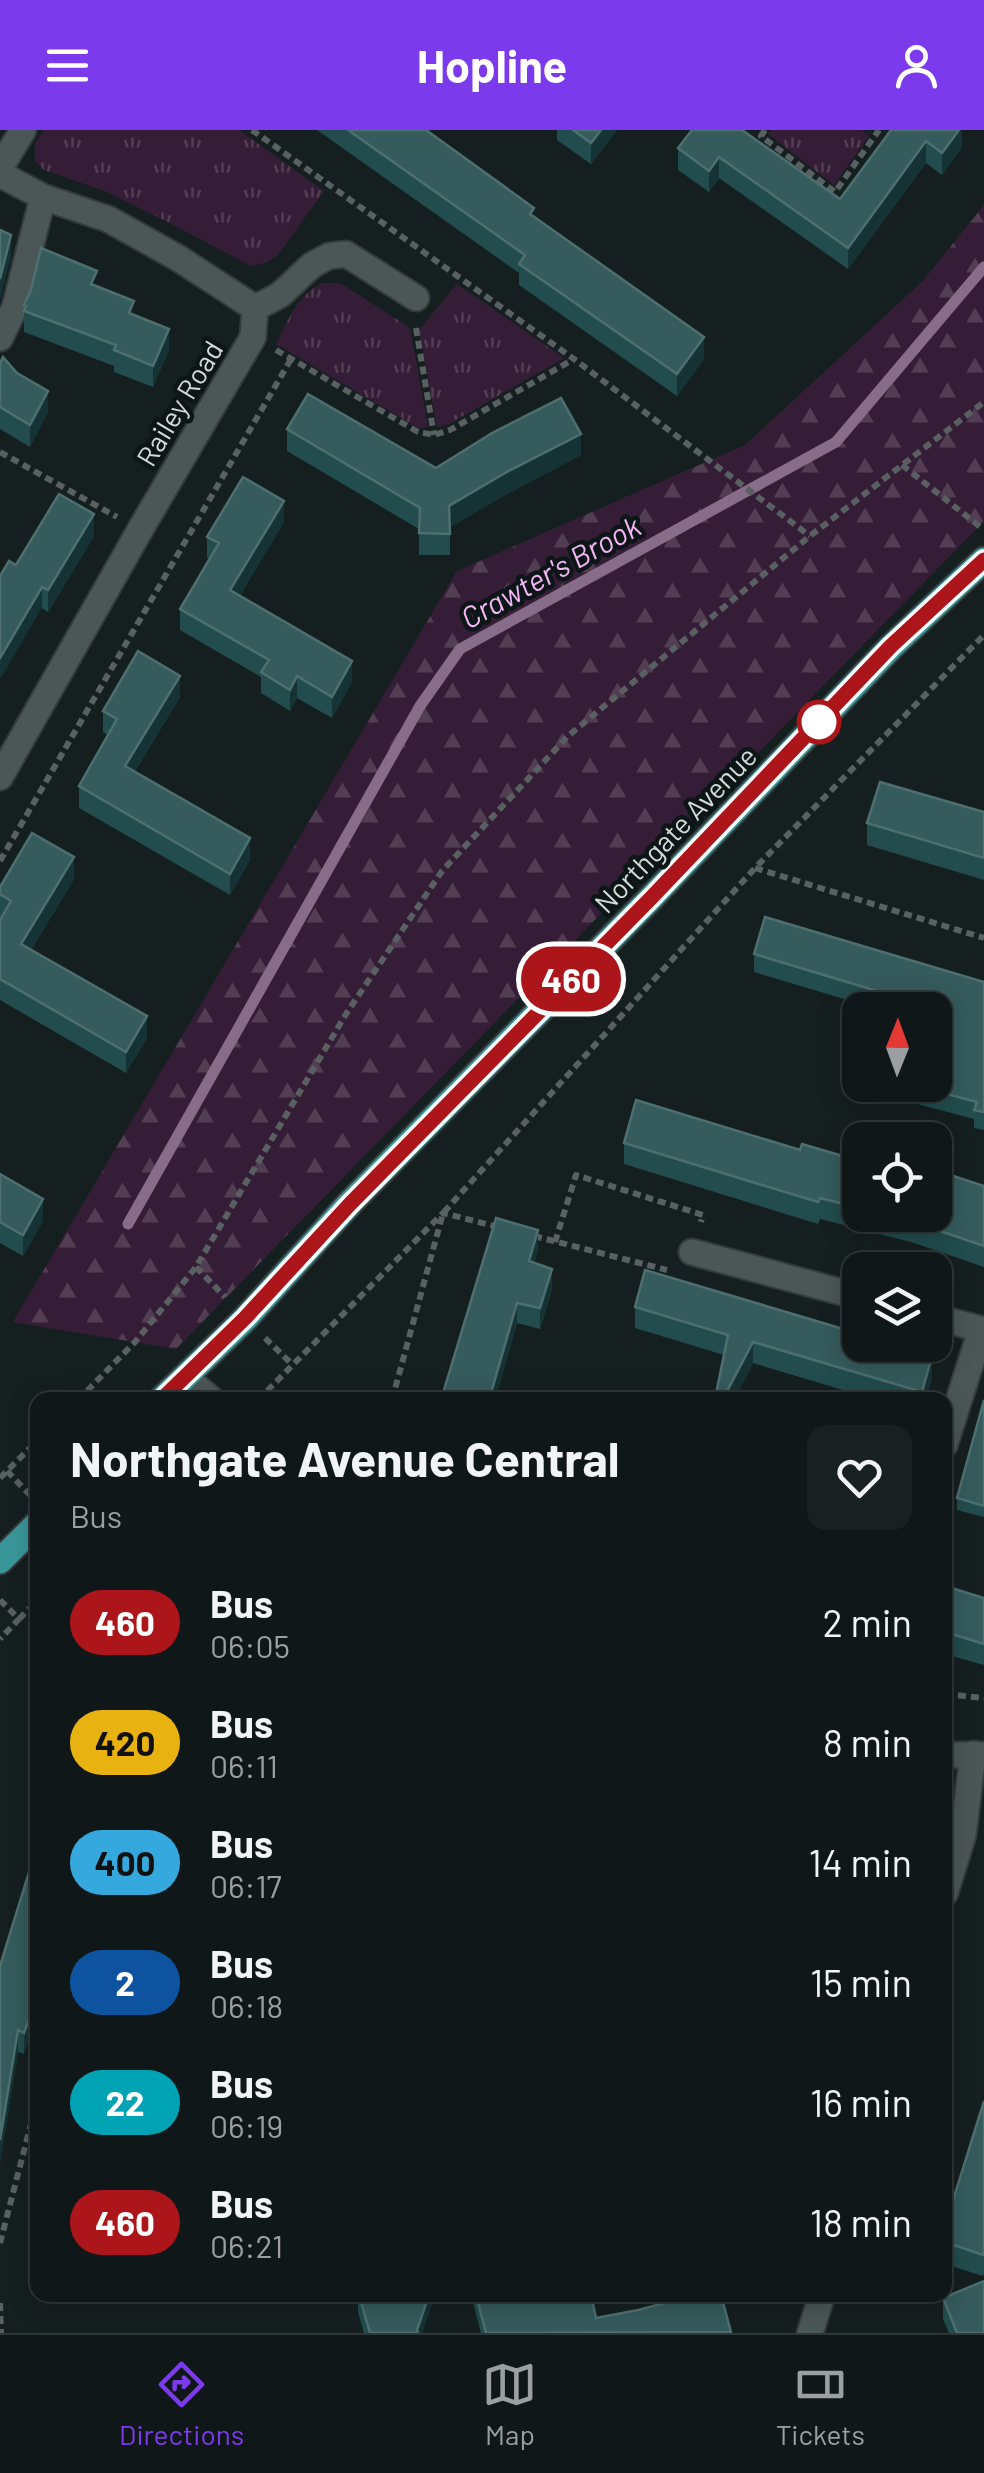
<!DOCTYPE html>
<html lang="en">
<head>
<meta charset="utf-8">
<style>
	body { margin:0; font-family:Barlow,sans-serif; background:#192021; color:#f1f3f6; height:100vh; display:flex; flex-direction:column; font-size:38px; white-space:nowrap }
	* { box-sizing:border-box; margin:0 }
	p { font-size:32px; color:#9c9fa2 }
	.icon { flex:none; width:55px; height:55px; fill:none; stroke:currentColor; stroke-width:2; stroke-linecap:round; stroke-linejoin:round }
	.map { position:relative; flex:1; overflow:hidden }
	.details { position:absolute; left:30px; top:1262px; width:922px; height:910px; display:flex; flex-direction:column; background:#101718; border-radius:20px; box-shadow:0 5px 25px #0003,0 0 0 2px #303637 }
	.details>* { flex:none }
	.badge { padding:0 20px; border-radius:32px; font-size:35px; line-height:65px }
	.needle { width:65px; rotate:1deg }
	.buttons { position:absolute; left:842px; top:862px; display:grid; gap:20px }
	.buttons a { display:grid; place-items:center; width:110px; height:110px; border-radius:20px; background:#101718; box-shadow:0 5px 25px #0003,0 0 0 2px #303637; font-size:50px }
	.map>.badge { position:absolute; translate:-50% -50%; box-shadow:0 0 0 5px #fff }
	.round { display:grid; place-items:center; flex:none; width:105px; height:105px; border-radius:20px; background:#192021 }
	.head { display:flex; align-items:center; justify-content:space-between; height:170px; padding:0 40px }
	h1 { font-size:48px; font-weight:700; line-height:75px }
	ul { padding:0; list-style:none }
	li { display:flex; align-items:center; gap:30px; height:120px; padding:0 40px }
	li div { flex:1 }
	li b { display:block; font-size:38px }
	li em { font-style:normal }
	li .badge { min-width:110px; font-weight:700; text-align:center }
	header { display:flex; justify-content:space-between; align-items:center; height:130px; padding:0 40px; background:#7c3aed; color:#fff; font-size:45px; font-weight:700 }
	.tabs { display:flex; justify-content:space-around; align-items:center; height:140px; border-top:2px solid #303637; background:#101718; font-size:28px; color:#9c9fa2 }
	.tabs a { display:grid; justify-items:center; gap:5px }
	.tabs .on { color:#7c3aed }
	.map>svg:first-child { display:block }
	.grass { fill:url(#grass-tufts) }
	.forest { fill:url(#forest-firs) }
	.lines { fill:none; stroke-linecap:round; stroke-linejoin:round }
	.stream { stroke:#876d89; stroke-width:11 }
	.minor-casing { stroke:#353b3b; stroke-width:29 }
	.major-casing { stroke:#353b3b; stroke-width:29 }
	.path { stroke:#586061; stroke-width:6; stroke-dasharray:8 5; stroke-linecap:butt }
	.minor { stroke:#4b5656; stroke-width:25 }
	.major { stroke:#3a9799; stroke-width:25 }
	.wall { fill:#224c4d }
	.shaded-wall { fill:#153334 }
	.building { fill:#355b5c; stroke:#4e6f70; stroke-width:2.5 }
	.line-casing { stroke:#fff; stroke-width:22 }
	.line { stroke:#ac151a; stroke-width:15 }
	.stop-dot { fill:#fff; stroke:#ac151a; stroke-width:5 }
	.labels { text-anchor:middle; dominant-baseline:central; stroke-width:9; stroke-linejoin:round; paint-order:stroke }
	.street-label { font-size:28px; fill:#d5dbdb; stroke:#0d1616 }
	.water-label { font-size:30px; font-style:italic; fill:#f3b5f5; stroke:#0d1616 }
</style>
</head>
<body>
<header><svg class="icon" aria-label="menu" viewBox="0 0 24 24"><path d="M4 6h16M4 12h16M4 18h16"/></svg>Hopline<svg class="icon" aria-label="person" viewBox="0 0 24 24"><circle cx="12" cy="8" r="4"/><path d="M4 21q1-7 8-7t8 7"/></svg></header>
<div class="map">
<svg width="984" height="2203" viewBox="0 0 984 2203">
	<defs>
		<pattern id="grass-tufts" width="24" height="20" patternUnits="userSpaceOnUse" patternTransform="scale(2.5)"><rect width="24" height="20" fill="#361d37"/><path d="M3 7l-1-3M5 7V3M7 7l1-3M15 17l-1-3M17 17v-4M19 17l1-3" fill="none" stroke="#523d53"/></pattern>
		<pattern id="forest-firs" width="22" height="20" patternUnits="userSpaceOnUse" patternTransform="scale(2.5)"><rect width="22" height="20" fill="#361d37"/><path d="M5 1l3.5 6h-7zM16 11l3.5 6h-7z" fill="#523d53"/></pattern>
	</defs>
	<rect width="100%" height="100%" fill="#161f20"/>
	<g class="grass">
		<path d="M44,0H239L324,61L277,126L265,133L251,136L164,90L105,61L44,40L35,31V14Z"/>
		<path d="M771,0H861L869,6L834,55L768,4Z"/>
		<path d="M322,153H340L410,198L428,297L418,298L276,214C290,188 295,168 322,153Z"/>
		<path d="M457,154L564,228L449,294L437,297L419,200Z"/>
	</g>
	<path class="forest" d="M984,75V391L176,1219L13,1192L457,441L745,315L923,151Z"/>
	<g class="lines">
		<path class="stream" d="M128,1094L420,576L460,519L836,312L984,137"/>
		<g class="minor-casing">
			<g id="minor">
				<path d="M0,38L23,0"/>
				<path d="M0,44L43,67L108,89L178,128L255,178L253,207L140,400L0,647"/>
				<path d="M255,178L280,165L312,135L329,126L346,124L416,168"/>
				<path d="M0,208L15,177L43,67"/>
				<path d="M692,1122L860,1167"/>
				<path d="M935,1187L984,1200"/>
				<path d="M185,1247L212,1270"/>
				<path d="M945,1314L981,1200"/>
				<path d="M945,1625H984"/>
				<path d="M945,1763L963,1705L973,1624"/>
				<path d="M810,2203L822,2165"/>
			</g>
		</g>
		<g class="major-casing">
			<g id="major">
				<path d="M161,1270L245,1189L350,1073L652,767L891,517L984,430"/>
				<path d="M0,1431L38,1393"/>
			</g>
		</g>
		<g class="path">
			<path d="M252,0L574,229L810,406"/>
			<path d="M765,0L761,6L835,62L879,0"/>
			<path d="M416,198L434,305"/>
			<path d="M276,220L418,302L434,305L450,300L574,229"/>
			<path d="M0,322L117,387"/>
			<path d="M902,335L983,399"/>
			<path d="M0,731L291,229"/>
			<path d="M755,738L984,808"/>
			<path d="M534,1106L667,1140"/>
			<path d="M555,1112L576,1045L703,1085L701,1092"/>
			<path d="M196,1137L225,1167"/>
			<path d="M265,1208L293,1235"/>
			<path d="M266,1262L273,1270"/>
			<path d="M78,1270L135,1212L196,1137L346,884L442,741L568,606L810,406L984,272"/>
			<path d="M258,1270L443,1083L498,1097"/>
			<path d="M392,1270L443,1083L755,738L984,505"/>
			<path d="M7,1341L30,1365"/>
			<path d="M0,1348L38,1310"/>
			<path d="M0,1470L19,1489L0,1509"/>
			<path d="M19,1489L38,1470"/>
			<path d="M945,1564L984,1568"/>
			<path d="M0,2113L38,1967"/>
			<path d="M0,2173L1,2203"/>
		</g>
		<use href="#minor" class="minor"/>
		<use href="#major" class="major"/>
	</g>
	<g class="wall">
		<path d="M317,0H426L704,229L677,266L519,155V143Z"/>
		<path d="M557,0H617L591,34L557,10Z"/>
		<path d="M692,0L840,69L891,0H962V17L942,45L926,33L848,139L719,48L709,62L678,40V18Z"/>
		<path d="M97,156L134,185L169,220L153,257L114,242V236L24,202V175Z"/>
		<path d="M0,233L48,282L30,317L0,299Z"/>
		<path d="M287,299L436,338L581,325L505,365L450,397V425H419V399L287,321Z"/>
		<path d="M284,392L240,465L352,552L332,588L297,568L290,581L261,563V547L180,500V479L210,429L207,428V407Z"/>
		<path d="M94,406L48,482L42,478L16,435Z"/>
		<path d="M180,567L135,641L250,730L230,765L79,678V656L108,605L103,602V581Z"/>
		<path d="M984,682V750L867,715V693Z"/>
		<path d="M74,749L31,820L147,908L126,943L0,870V790L2,787L0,786V757Z"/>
		<path d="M754,824L984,852V1000L974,998V989L876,963V955H935V880H881L754,842Z"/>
		<path d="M624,1013L800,1020L860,1031V1085H935L968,1052L984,1056V1137L911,1112L820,1089L818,1094L624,1034Z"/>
		<path d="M0,1044L43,1091L23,1126L0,1113Z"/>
		<path d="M538,1120L534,1133L552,1160L540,1199L517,1193L495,1270H441Z"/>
		<path d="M635,1177L932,1247L926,1270H876L753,1233L734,1270H716L724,1225L635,1198Z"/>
		<path d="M984,1270V1387L957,1380V1368Z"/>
		<path d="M945,1456L984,1468V1535L945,1524Z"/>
		<path d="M38,1713L24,1924L18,1922L0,2031V1836Z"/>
		<path d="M984,1971V2143L983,2146L945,2134V2096Z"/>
		<path d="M70,2165H161L70,2168Z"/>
		<path d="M358,2165H435L422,2203H364L358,2182Z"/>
		<path d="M471,2165H591L596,2188L731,2203H481Z"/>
		<path d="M943,2168L984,2203H949L943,2189Z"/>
	</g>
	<g class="shaded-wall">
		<path d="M601,0H617L591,34V13Z"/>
		<path d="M959,0H962V17L942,45V23Z"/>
		<path d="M926,11V33L848,139V118Z"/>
		<path d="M719,27V48L709,62V41Z"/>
		<path d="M11,105V127L0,170V149Z"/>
		<path d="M169,199V220L153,257V236Z"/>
		<path d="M704,207V229L677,266V244Z"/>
		<path d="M48,261V282L30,317V295Z"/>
		<path d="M581,304V325L505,365L449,398V376L505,343Z"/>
		<path d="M284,371V392L230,481V460Z"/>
		<path d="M94,384V406L48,482V460Z"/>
		<path d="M42,457V478L0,549V528Z"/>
		<path d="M352,531V552L332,588V567Z"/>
		<path d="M180,546V567L125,657V636Z"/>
		<path d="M297,546V568L290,581V560Z"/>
		<path d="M250,708V730L230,765V744Z"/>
		<path d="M74,727V749L21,836V814Z"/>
		<path d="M147,886V908L126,943V922Z"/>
		<path d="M43,1069V1091L23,1126V1105Z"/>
		<path d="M538,1100V1120L529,1151V1131Z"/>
		<path d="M552,1139V1160L540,1199V1178Z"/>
		<path d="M517,1173V1193L495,1270H489Z"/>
		<path d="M753,1212V1233L734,1270H724Z"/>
		<path d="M932,1226V1247L926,1270H922V1262Z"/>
		<path d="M38,1865V1886L24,1924V1903Z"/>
		<path d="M18,1900V1922L0,2031V2010Z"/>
		<path d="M429,2165H435L422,2203H417Z"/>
	</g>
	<g class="building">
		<path d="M348,0H426L534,78L530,84L704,207L677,244L519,134L525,125Z"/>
		<path d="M573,0H601L591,13Z"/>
		<path d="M692,0H742L840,69L891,0H959L942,23L926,11L848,118L719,27L709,41L678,18Z"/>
		<path d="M0,100L11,105L0,149Z"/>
		<path d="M41,118L97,141L91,154L134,171L129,183L169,199L153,236L114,220L116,215L24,181L26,176L24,175L31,160Z"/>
		<path d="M3,227L17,243L48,261L30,295L0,277V233Z"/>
		<path d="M308,264L436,338L492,303L561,268L581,304L505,343L449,376L450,404L419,403L420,378L287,299Z"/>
		<path d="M243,347L284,371L230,460L352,531L332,567L297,546L290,560L261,542L269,530L180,479L219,413L207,407Z"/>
		<path d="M59,364L94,384L48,460L42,457L0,528V446L9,431L16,435Z"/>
		<path d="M138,521L180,546L125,636L250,708L230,744L79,656L117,589L103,581Z"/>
		<path d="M880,652L984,682V728L867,693Z"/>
		<path d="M32,703L74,727L21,814L147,886L126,922L0,849V790L11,771L0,764V757Z"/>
		<path d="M765,787L984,852V982L974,980L977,972L914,955H935V880H893L897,867L754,824Z"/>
		<path d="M636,970L800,1020L802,1014L860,1031V1078L820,1068L818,1072L624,1013Z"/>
		<path d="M935,1040L984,1056V1116L911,1091L888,1085H935Z"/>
		<path d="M0,1044L43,1069L23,1105L0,1092Z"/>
		<path d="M496,1088L538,1100L529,1131L552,1139L540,1178L517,1173L489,1270H441Z"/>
		<path d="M645,1140L860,1204V1215H896L932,1226L922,1262L753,1212L724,1267L716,1264L728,1205L635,1177Z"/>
		<path d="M984,1270V1376L957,1368Z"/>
		<path d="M945,1456L984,1468V1514L945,1502Z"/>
		<path d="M38,1713V1865L24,1903L18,1900L0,2010V1836Z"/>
		<path d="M984,1971V2122L983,2125L945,2112V2096Z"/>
		<path d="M984,2151V2203H957L943,2168Z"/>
		<path d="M359,2165H429L417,2200L418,2203H370Z"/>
		<path d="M476,2165H591L596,2188L638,2180L695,2165H721L731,2202L486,2203Z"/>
	</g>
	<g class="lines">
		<g class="line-casing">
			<path id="line" d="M161,1270L245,1188L350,1074L652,767L891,516L984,430"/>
		</g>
		<use href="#line" class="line"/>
	</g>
	<circle class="stop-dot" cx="819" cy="592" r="20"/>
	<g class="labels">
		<g class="street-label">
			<text transform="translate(179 273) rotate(-59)">Railey Road</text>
			<text transform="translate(675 699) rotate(-46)">Northgate Avenue</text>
		</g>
		<g class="water-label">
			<text transform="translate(550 441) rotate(-29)">Crawter's Brook</text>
		</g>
	</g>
</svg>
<div class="buttons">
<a><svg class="needle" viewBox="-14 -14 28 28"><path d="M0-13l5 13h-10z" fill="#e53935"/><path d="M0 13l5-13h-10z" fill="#9c9fa2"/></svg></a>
<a><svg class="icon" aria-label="locate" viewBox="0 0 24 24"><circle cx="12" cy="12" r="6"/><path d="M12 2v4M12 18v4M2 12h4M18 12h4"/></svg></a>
<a><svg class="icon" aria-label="layers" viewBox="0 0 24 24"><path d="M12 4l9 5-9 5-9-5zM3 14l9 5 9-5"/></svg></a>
</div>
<b class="badge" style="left:571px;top:849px;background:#ac151a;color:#fff">460</b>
<section class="details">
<div class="head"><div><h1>Northgate Avenue Central</h1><p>Bus</p></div><a class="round"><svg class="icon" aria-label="heart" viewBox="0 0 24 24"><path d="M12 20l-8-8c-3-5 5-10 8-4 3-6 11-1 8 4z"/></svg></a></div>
<ul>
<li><span class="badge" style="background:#ac151a;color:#fff">460</span><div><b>Bus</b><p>06:05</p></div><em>2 min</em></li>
<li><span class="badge" style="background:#e8b210;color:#111">420</span><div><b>Bus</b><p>06:11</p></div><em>8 min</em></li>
<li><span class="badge" style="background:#35a9de;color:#111">400</span><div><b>Bus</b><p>06:17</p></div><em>14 min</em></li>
<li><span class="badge" style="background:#0e539f;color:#fff">2</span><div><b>Bus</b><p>06:18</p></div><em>15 min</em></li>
<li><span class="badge" style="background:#00a3b4;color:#fff">22</span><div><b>Bus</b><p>06:19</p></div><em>16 min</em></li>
<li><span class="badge" style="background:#ac151a;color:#fff">460</span><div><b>Bus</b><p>06:21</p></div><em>18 min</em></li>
</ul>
</section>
</div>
<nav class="tabs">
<a class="on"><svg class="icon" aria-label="directions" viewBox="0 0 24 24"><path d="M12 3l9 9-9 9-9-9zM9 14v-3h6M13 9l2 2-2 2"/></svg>Directions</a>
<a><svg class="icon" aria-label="map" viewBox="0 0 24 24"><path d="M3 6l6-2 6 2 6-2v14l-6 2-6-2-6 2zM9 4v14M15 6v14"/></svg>Map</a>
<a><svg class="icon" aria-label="tickets" viewBox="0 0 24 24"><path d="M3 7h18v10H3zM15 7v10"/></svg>Tickets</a>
</nav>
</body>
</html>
